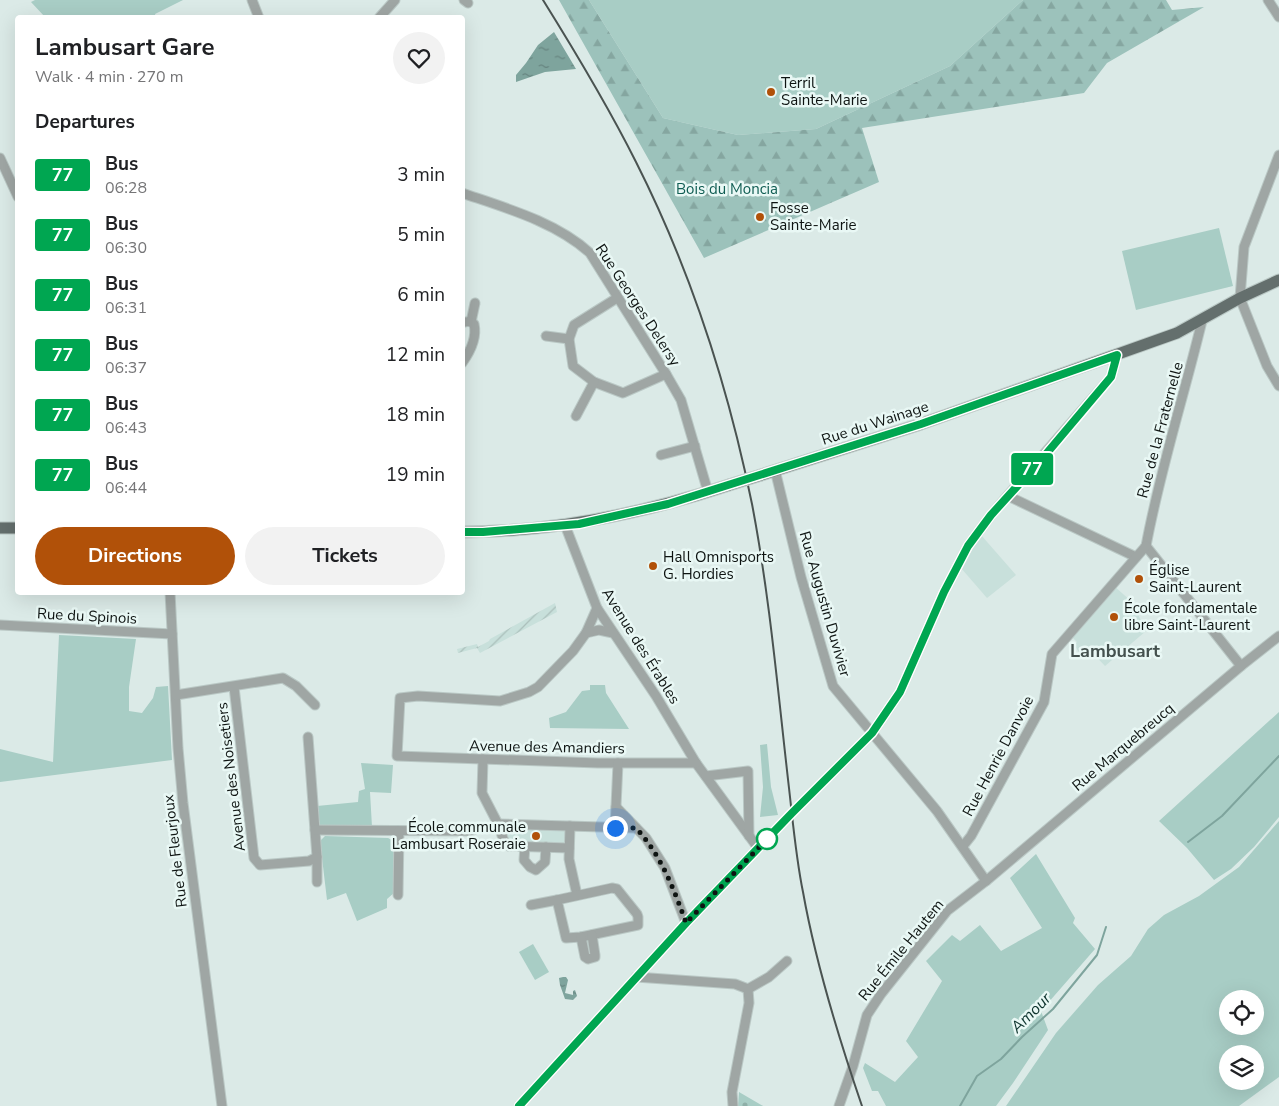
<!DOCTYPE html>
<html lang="en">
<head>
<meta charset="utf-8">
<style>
	body { margin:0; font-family:"Nunito Sans",sans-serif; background:#f2f2f2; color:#202124; height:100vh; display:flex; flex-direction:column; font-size:19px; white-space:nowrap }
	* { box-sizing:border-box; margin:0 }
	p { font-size:16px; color:#757577 }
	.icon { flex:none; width:28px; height:28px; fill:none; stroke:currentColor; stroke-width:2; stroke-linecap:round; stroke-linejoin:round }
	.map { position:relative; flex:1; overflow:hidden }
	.sheet { position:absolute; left:15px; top:15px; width:450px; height:580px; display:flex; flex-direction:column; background:#fff; border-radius:5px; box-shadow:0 5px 20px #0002 }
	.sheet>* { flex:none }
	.badge { padding:0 10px; border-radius:4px; font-size:18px; line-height:32px }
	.controls { position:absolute; left:1219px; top:990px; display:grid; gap:10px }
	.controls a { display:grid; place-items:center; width:45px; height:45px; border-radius:50%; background:#fff; box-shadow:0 5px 20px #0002; font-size:25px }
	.you { position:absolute; width:25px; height:25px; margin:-12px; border:4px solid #fff; border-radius:50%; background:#1a73e8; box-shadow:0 0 0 8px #1a73e833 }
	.map>.badge { position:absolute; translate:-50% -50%; box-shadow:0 0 0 2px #fff }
	h2 { padding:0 20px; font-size:19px; line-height:45px }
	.round { display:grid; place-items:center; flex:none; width:52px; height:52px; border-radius:26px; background:#f2f2f2 }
	.summary { display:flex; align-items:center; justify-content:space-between; height:85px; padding:0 20px }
	h1 { font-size:24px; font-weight:700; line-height:38px }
	.primary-button { display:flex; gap:10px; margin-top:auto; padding:10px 20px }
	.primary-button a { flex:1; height:58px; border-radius:30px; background:#b15109; color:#fff; font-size:20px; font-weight:700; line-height:58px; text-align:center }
	.primary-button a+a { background:#f2f2f2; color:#202124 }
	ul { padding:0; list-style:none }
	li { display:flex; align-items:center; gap:15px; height:60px; padding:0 20px }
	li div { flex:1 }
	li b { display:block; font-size:19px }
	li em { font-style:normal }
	li .badge { min-width:55px; font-weight:700; text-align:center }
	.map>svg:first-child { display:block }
	.built { fill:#c8e0db }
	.industrial { fill:url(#industrial-furrows) }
	.green { fill:#a8cdc5; fill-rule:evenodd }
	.forest { fill:url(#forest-firs) }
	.cemetery { fill:url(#cemetery-stones) }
	.water { fill:url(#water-ripples) }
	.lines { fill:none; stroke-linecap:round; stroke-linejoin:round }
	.stream { stroke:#7ea49d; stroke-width:2 }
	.minor-casing { stroke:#bac8c5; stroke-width:11 }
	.major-casing { stroke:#bac8c5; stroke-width:13 }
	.minor { stroke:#9fa6a4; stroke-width:9 }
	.major { stroke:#646f6d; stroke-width:11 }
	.rail { stroke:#4a5351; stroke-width:2 }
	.major-bridge-casing { stroke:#bac8c5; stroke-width:13; stroke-linecap:butt }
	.major-bridge { stroke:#646f6d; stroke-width:11 }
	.line-casing { stroke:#fff; stroke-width:11 }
	.line { stroke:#00a651; stroke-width:8 }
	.walk { stroke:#0e1412; stroke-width:5; stroke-dasharray:0 9 }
	.poi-dot { fill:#b15109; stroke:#e9f8f5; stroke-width:2 }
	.stop-dot { fill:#fff; stroke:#00a651; stroke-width:2.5 }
	.labels { text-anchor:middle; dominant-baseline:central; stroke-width:5; stroke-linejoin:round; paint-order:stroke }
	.poi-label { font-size:15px; fill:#0e1412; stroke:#e9f8f5; text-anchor:start }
	.park-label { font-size:15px; fill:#105d53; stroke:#e9f8f5 }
	.street-label { font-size:15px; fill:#0e1412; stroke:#e9f8f5 }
	.water-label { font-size:16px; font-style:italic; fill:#0f352f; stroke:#e9f8f5 }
	.quarter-label { font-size:18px; font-weight:bold; fill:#44514e; stroke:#e9f8f5 }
</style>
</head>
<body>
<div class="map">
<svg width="1279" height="1106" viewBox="0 0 1279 1106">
	<defs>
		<pattern id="industrial-furrows" width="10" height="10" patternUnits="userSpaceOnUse" patternTransform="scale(1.25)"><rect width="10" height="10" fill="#c8e0db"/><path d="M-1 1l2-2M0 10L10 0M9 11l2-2" fill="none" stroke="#abbfbb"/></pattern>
		<pattern id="forest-firs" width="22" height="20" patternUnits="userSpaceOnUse" patternTransform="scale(1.25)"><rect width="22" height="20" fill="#9cc2bb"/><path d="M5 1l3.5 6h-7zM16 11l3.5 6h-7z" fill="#85a6a0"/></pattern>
		<pattern id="cemetery-stones" width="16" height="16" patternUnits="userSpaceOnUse" patternTransform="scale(1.25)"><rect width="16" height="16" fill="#a8cdc5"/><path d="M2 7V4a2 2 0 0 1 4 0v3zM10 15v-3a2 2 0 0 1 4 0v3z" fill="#8fafa8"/></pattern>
		<pattern id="water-ripples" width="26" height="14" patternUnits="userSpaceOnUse" patternTransform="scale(1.25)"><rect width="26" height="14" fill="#7ea49d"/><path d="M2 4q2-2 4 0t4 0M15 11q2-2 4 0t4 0" fill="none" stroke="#66847f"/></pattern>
	</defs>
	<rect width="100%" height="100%" fill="#dbeae7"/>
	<g class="built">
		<path d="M981,535L1016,575L987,598L961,568Z"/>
		<path d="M1114,586L1132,602L1146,631L1105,666L1087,647L1079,652L1074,645L1077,642L1072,637Z"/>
		<path d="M502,827L566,828L567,844L508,843Z"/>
	</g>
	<path class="industrial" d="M555,603L557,612L480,653L477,648L458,653L457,649L477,644L478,647L489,641L490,639Z"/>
	<g class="green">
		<path d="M35,0H183L155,14L156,18L45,17L31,2Z"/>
		<path d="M589,0H1023L950,66L816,129L738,135L663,118Z"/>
		<path d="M1219,228L1233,286L1136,310L1122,251Z"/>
		<path d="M59,635L136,639L129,687V711L142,713L153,698L156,687L168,686L172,760L0,782V749L53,762Z"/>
		<path d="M590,685H605L606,693L629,729L550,728L549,718L566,712L582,691L590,690Z"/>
		<path d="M1279,712V817L1254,847L1231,869L1214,880L1187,848L1159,821Z"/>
		<path d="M767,744L771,787L778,815L760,817L763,787L760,745Z"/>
		<path d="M361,763L393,765L391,793L370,792L372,827H320L317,806L358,802L359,791L365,789Z"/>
		<path d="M1279,821V1077L1239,1106H1006L1056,1033L1098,985L1131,956L1148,929L1164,915L1199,896L1239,867ZM1228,999H1255V1026H1228ZM1228,1054H1255V1081H1228Z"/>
		<path d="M325,836L388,838L394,841L395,892L387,899V908L357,921L346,893L327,900L320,841Z"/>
		<path d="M1036,854L1075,918L1073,923L1095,949L1041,1011L1048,1030L1013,1083L996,1106H886L878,1091H872L863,1068L865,1063L895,1082L918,1057L906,1041L942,981L926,961L952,935L960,941L980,925L1001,951L1042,928L1010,878Z"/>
		<path d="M533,944L549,972L535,980L519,952Z"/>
	</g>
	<path class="forest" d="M559,0H589L663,118L738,135L816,129L950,66L1023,0H1166L1172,10L1204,7L1107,63L1084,93L862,128L879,182L704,258Z"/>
	<path class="cemetery" d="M739,1092L763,1106H738Z"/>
	<g class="water">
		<path d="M554,32L576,69L545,72L516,82V75L526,63L538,45Z"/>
		<path d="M563,977H566L568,980L565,993L573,995V991L575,990L577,996L573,1000L565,999L560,985L559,978Z"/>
	</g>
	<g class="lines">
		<g class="stream">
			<path d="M1188,842L1222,816L1279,756"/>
			<path d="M960,1106L977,1076L1001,1059L1022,1037L1053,1009L1097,955L1106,927"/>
		</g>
		<g class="minor-casing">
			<g id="minor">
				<path d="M252,0L259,18"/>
				<path d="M464,0L468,3"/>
				<path d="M1268,0L1279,17"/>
				<path d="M379,18L395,0"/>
				<path d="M1279,155L1244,247L1240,298L1267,366L1279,386"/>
				<path d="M0,158L18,197"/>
				<path d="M462,193C506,208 556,222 590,253L666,374L681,400L708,492"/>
				<path d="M617,298L574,325L569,339L573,366L594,382L623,393L666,374"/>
				<path d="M471,322L475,303"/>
				<path d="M462,323C467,321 470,321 474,324C477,337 470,352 462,363"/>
				<path d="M546,336L569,339"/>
				<path d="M576,416L594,382"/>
				<path d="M661,455L695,446"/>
				<path d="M775,470L801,577L833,686L937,811L986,881"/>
				<path d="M1008,496L1136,557"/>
				<path d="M565,525L597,608L656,696L696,763L758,848"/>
				<path d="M1146,546C1160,470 1184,396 1202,321"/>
				<path d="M1146,546L1241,666"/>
				<path d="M170,592L178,748L183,803L222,1106"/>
				<path d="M597,608L586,633L573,651L538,687L529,692L500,701L418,696L400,698L397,756L598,763H696"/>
				<path d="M0,625L172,634"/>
				<path d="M586,633L599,630L613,633"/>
				<path d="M234,687L254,858L260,865L309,861L317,857L308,737"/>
				<path d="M176,695L283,678L296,686L315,705"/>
				<path d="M483,759L482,793L498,824L505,844L509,846L569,848"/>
				<path d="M706,776L748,771L749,836"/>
				<path d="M616,807L646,838L665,868L686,923"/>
				<path d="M498,824L636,828"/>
				<path d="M570,826L569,859L577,895"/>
				<path d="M615,828L618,763"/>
				<path d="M315,830L471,831L477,828"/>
				<path d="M525,846L524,860L530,867L536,870L545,862L546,847"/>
				<path d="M963,846L971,836L1044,702L1052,654L1146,546"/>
				<path d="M317,857V882"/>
				<path d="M612,888L617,889L637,914L638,917V925L581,937L566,938L557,900Z"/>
				<path d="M398,895L399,831"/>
				<path d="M531,905L557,900"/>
				<path d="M581,937L585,957L588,959L595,957V955L592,935"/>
				<path d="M636,977L735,984L748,989L769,977L787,961"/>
				<path d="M519,1106L686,923L792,813L872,733L900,692L944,592L968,546L991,515L1111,377L1117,355"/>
				<path d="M733,1106L732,1092L749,1003L748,989"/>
				<path d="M839,1106L853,1066L867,1015L881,994L947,911L986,881L1241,666L1279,636"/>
			</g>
		</g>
		<g class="major-casing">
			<g id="major">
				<path d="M761,475L921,424L1177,333L1240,298L1279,280"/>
				<path d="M0,528H18"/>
				<path d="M462,532C555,532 642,514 729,485"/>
			</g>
		</g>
		<use href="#minor" class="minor"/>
		<use href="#major" class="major"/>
		<path class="rail" d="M543,0C576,53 608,106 636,162C690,269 728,386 752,504C770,598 778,693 789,788C793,823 796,858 803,892C816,965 838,1036 862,1106"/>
		<g class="major-bridge-casing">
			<path id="major-bridge" d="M729,485L761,475"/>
		</g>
		<use href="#major-bridge" class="major-bridge"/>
	</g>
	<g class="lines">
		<g class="line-casing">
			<path id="line" d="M462,532H483L579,524L668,504L921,424L1117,355L1111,377L1041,460L991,515L968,546L944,592L900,692L872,733L792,813L686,923L519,1106"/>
		</g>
		<use href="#line" class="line"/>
		<path class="walk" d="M615,828H636C661,855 674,889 686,923L769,837L767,839"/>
	</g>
	<g class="poi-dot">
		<circle cx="771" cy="92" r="5"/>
		<circle cx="760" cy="217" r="5"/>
		<circle cx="653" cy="566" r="5"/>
		<circle cx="1139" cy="579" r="5"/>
		<circle cx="1114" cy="617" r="5"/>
		<circle cx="536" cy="836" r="5"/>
	</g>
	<circle class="stop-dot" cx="767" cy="839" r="10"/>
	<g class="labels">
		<g class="poi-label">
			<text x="781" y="83">Terril<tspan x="781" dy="17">Sainte-Marie</tspan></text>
			<text x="770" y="208">Fosse<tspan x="770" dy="17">Sainte-Marie</tspan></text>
			<text x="663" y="557">Hall Omnisports<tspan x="663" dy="17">G. Hordies</tspan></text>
			<text x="1149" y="570">Église<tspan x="1149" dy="17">Saint-Laurent</tspan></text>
			<text x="1124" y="608">École fondamentale<tspan x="1124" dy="17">libre Saint-Laurent</tspan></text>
			<text x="526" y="827" text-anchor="end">École communale<tspan x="526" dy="17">Lambusart Roseraie</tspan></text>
		</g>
		<g class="park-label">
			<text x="727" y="189">Bois du Moncia</text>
		</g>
		<g class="street-label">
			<text transform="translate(638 305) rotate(57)">Rue Georges Delersy</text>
			<text transform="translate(875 423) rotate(-18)">Rue du Wainage</text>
			<text transform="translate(1160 430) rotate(-75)">Rue de la Fraternelle</text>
			<text transform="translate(825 604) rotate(74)">Rue Augustin Duvivier</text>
			<text transform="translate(87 616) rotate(3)">Rue du Spinois</text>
			<text transform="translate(641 646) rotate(58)">Avenue des Érables</text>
			<text transform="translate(547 747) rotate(1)">Avenue des Amandiers</text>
			<text transform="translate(1123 747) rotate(-40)">Rue Marquebreucq</text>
			<text transform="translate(998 756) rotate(-62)">Rue Henrie Danvoie</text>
			<text transform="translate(231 777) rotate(-97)">Avenue des Noisetiers</text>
			<text transform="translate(175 851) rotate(-97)">Rue de Fleurjoux</text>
			<text transform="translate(901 950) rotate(-51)">Rue Émile Hautem</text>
		</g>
		<g class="water-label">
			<text transform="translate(1031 1013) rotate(-45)">Amour</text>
		</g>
		<g class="quarter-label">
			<text x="1115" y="651">Lambusart</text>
		</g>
	</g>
</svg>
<div class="controls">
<a><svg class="icon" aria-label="locate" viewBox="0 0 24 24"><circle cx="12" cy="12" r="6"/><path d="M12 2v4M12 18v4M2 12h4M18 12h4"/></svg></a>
<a><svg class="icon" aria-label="layers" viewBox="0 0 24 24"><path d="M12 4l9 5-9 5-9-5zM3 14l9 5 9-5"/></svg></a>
</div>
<div class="you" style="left:615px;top:828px"></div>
<b class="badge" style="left:1032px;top:469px;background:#00a651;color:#fff">77</b>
<section class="sheet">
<div class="summary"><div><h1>Lambusart Gare</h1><p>Walk · 4 min · 270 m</p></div><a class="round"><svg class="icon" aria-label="heart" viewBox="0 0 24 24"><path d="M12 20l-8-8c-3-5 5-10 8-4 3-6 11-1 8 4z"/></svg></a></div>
<h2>Departures</h2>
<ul>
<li><span class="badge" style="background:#00a651;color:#fff">77</span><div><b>Bus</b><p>06:28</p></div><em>3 min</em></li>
<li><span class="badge" style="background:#00a651;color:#fff">77</span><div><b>Bus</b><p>06:30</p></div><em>5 min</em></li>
<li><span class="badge" style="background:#00a651;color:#fff">77</span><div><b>Bus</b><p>06:31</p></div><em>6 min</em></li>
<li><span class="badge" style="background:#00a651;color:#fff">77</span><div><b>Bus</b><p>06:37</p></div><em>12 min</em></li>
<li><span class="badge" style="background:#00a651;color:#fff">77</span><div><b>Bus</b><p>06:43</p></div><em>18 min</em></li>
<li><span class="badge" style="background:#00a651;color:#fff">77</span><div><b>Bus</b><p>06:44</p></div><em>19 min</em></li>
</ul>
<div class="primary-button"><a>Directions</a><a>Tickets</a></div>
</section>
</div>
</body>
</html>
